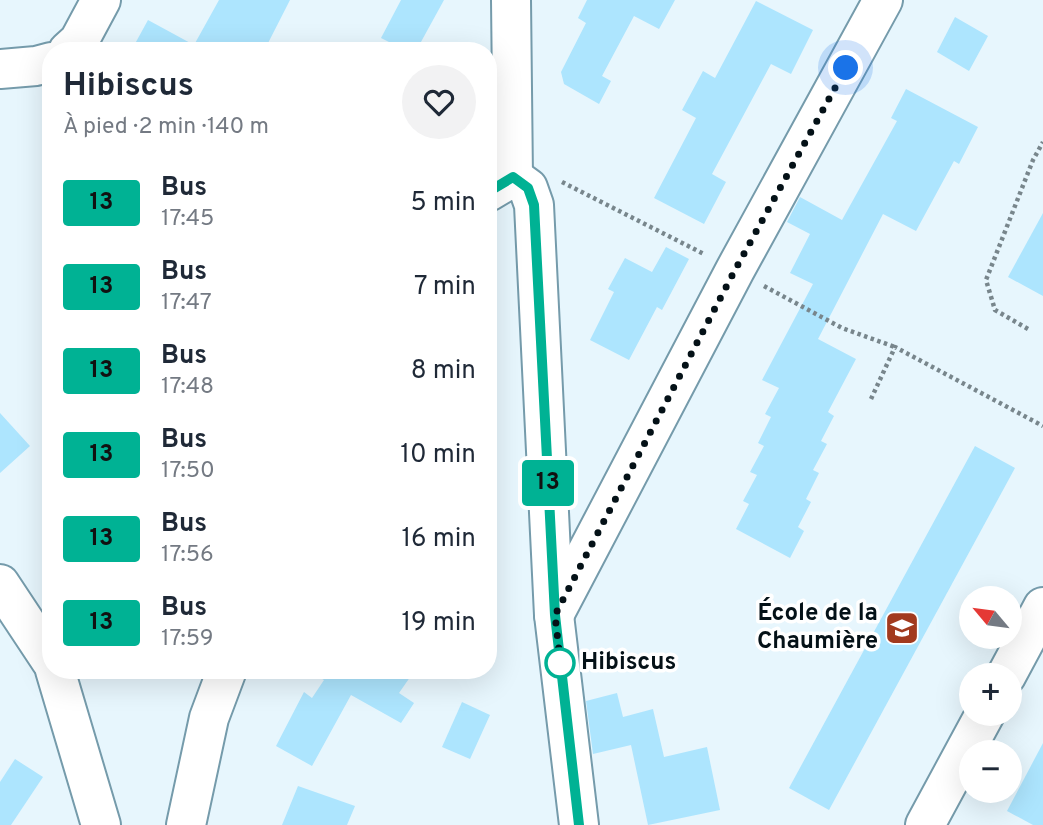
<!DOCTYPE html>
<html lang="fr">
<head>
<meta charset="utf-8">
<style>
	body { margin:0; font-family:Overpass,sans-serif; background:#f2f2f3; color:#1f2937; height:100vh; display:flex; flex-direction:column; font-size:26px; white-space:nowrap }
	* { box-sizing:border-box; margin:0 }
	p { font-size:23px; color:#747a83 }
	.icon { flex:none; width:38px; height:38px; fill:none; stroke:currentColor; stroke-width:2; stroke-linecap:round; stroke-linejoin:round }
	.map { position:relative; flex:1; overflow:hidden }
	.details { position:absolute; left:42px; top:42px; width:455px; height:637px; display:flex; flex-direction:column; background:#fff; border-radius:28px; box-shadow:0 7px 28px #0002 }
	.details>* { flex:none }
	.badge { padding:0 14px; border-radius:5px; font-size:24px; line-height:46px }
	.needle { width:46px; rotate:299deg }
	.tools { position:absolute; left:959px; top:586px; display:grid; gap:14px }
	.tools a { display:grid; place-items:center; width:63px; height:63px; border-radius:50%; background:#fff; box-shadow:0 7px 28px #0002; font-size:35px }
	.you { position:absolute; width:35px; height:35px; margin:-18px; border:5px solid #fff; border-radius:50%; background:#1a73e8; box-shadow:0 0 0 10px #1a73e833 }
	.map>.badge { position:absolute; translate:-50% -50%; box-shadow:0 0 0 4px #fff }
	.round { display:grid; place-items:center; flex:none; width:74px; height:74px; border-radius:37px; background:#f2f2f3 }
	.summary { display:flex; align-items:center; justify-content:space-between; height:119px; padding:0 21px }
	h1 { font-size:33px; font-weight:700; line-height:52px }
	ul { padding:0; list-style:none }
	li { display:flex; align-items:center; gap:21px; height:84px; padding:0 21px }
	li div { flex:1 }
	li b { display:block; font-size:26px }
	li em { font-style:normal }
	li .badge { min-width:77px; font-weight:700; text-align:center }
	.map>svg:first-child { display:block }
	.building { fill:#ade5fe }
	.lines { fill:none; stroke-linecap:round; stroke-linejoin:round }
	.minor-casing { stroke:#759bab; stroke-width:42 }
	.major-casing { stroke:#759bab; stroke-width:42 }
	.path { stroke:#78868c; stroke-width:4.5; stroke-dasharray:3.5 3.5; stroke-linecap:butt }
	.minor { stroke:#fff; stroke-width:38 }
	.major { stroke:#fff; stroke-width:38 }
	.line-casing { stroke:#fff; stroke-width:16 }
	.line { stroke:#00b294; stroke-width:10 }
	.walk { stroke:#041117; stroke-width:7; stroke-dasharray:0 12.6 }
	.stop-dot { fill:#fff; stroke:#00b294; stroke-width:3.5 }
	.labels { text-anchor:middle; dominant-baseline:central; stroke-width:7; stroke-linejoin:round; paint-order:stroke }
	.poi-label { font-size:24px; font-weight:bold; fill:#041117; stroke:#fff; text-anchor:end }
	.stop-label { font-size:24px; font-weight:bold; fill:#041117; stroke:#fff; text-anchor:start }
</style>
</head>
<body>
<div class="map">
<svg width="1043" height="825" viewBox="0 0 1043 825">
	<rect width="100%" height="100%" fill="#e7f6fd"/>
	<g class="building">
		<path d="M219,0H290L264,51H131L148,20L194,45Z"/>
		<path d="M401,0H444L416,51H407L381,38Z"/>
		<path d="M587,0H675L659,29L634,16L602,76L611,81L599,104L564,84L561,72L586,23L578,18Z"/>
		<path d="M756,1L813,30L791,74L771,64L712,174L726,182L704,224L654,198L696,118L682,110L703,71L715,78Z"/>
		<path d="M955,17L988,36L969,71L937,52Z"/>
		<path d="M906,89L978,127L959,164L954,161L916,231L883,214L818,339L856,359L828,412L834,416L821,441L827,444L813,470L819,473L806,499L811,502L798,527L804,531L790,558L736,529L749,504L743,501L757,475L750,472L764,446L758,443L771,417L765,414L779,388L762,380L813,284L790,273L810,234L787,222L800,197L842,220L897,121L891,118Z"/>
		<path d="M1043,213V296L1008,277Z"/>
		<path d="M666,247L689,259L662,310L657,307L629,360L590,340L614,292L608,289L625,258L652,272Z"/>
		<path d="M0,413L30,446L0,473Z"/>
		<path d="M975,446L1015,468L829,810L789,788Z"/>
		<path d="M307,670H415L399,693L414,703L401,723L351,695L312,766L276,746L304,692L312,698L324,680Z"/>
		<path d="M617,693L623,717L653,709L664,757L707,747L720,810L648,825L631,745L593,754L586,701Z"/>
		<path d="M462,702L490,715L470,759L442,747Z"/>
		<path d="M1043,743V825H1033L1007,811Z"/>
		<path d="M15,759L43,777L11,825H0V782Z"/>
		<path d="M298,786L355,806L347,825H282Z"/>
	</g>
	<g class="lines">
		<g class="minor-casing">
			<g id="minor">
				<path d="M511,0L513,177"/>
				<path d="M68,51L79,41L101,0"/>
				<path d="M0,69L36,66L51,62"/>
				<path d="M554,615L735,270L883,0"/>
				<path d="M1006,676L1043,607"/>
				<path d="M925,825L985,714"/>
			</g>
		</g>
		<g class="major-casing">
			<g id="major">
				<path d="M488,192L513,177L528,188L534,205L554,615L579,825"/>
				<path d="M0,584L51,661"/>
				<path d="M55,670L101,825"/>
				<path d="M186,825L209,718L227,670"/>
			</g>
		</g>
		<g class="path">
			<path d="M562,182L704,254"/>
			<path d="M764,286L842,328L895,347"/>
			<path d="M1028,329L995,310L986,280L1033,160L1043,142"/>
			<path d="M871,399L895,347L1043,426"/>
		</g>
		<use href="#minor" class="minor"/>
		<use href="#major" class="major"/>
	</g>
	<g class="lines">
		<g class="line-casing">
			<path id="line" d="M488,192L513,177L528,188L534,205L555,615L579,825"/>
		</g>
		<use href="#line" class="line"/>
		<path class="walk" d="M560,663L561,668L555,615L735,270L846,68"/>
	</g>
	<defs>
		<g id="school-square" transform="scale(1.75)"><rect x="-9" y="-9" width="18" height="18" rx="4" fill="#a23a1e" stroke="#fff"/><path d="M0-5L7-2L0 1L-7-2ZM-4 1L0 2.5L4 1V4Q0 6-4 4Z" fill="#fff"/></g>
	</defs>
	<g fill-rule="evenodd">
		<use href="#school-square" x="902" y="628"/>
	</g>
	<circle class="stop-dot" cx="560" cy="663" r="14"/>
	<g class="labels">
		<g class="poi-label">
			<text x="878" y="614">École de la<tspan x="878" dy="28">Chaumière</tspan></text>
		</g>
		<g class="stop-label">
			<text x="581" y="663">Hibiscus</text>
		</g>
	</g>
</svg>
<div class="tools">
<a><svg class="needle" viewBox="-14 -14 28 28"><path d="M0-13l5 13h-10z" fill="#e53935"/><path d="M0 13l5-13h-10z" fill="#747a83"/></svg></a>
<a>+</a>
<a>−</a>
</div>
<div class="you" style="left:846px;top:68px"></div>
<b class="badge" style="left:548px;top:483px;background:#00b294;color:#111">13</b>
<section class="details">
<div class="summary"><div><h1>Hibiscus</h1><p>À pied · 2 min · 140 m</p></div><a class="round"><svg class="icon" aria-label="heart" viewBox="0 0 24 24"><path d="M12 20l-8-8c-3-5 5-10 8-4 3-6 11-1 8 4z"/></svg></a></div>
<ul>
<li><span class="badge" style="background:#00b294;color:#111">13</span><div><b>Bus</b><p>17:45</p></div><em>5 min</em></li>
<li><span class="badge" style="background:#00b294;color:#111">13</span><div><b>Bus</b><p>17:47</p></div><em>7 min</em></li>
<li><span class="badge" style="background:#00b294;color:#111">13</span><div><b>Bus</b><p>17:48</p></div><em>8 min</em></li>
<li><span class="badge" style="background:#00b294;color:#111">13</span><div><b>Bus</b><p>17:50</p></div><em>10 min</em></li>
<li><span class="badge" style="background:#00b294;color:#111">13</span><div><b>Bus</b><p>17:56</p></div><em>16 min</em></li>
<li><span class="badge" style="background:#00b294;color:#111">13</span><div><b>Bus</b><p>17:59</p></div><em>19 min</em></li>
</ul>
</section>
</div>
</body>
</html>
